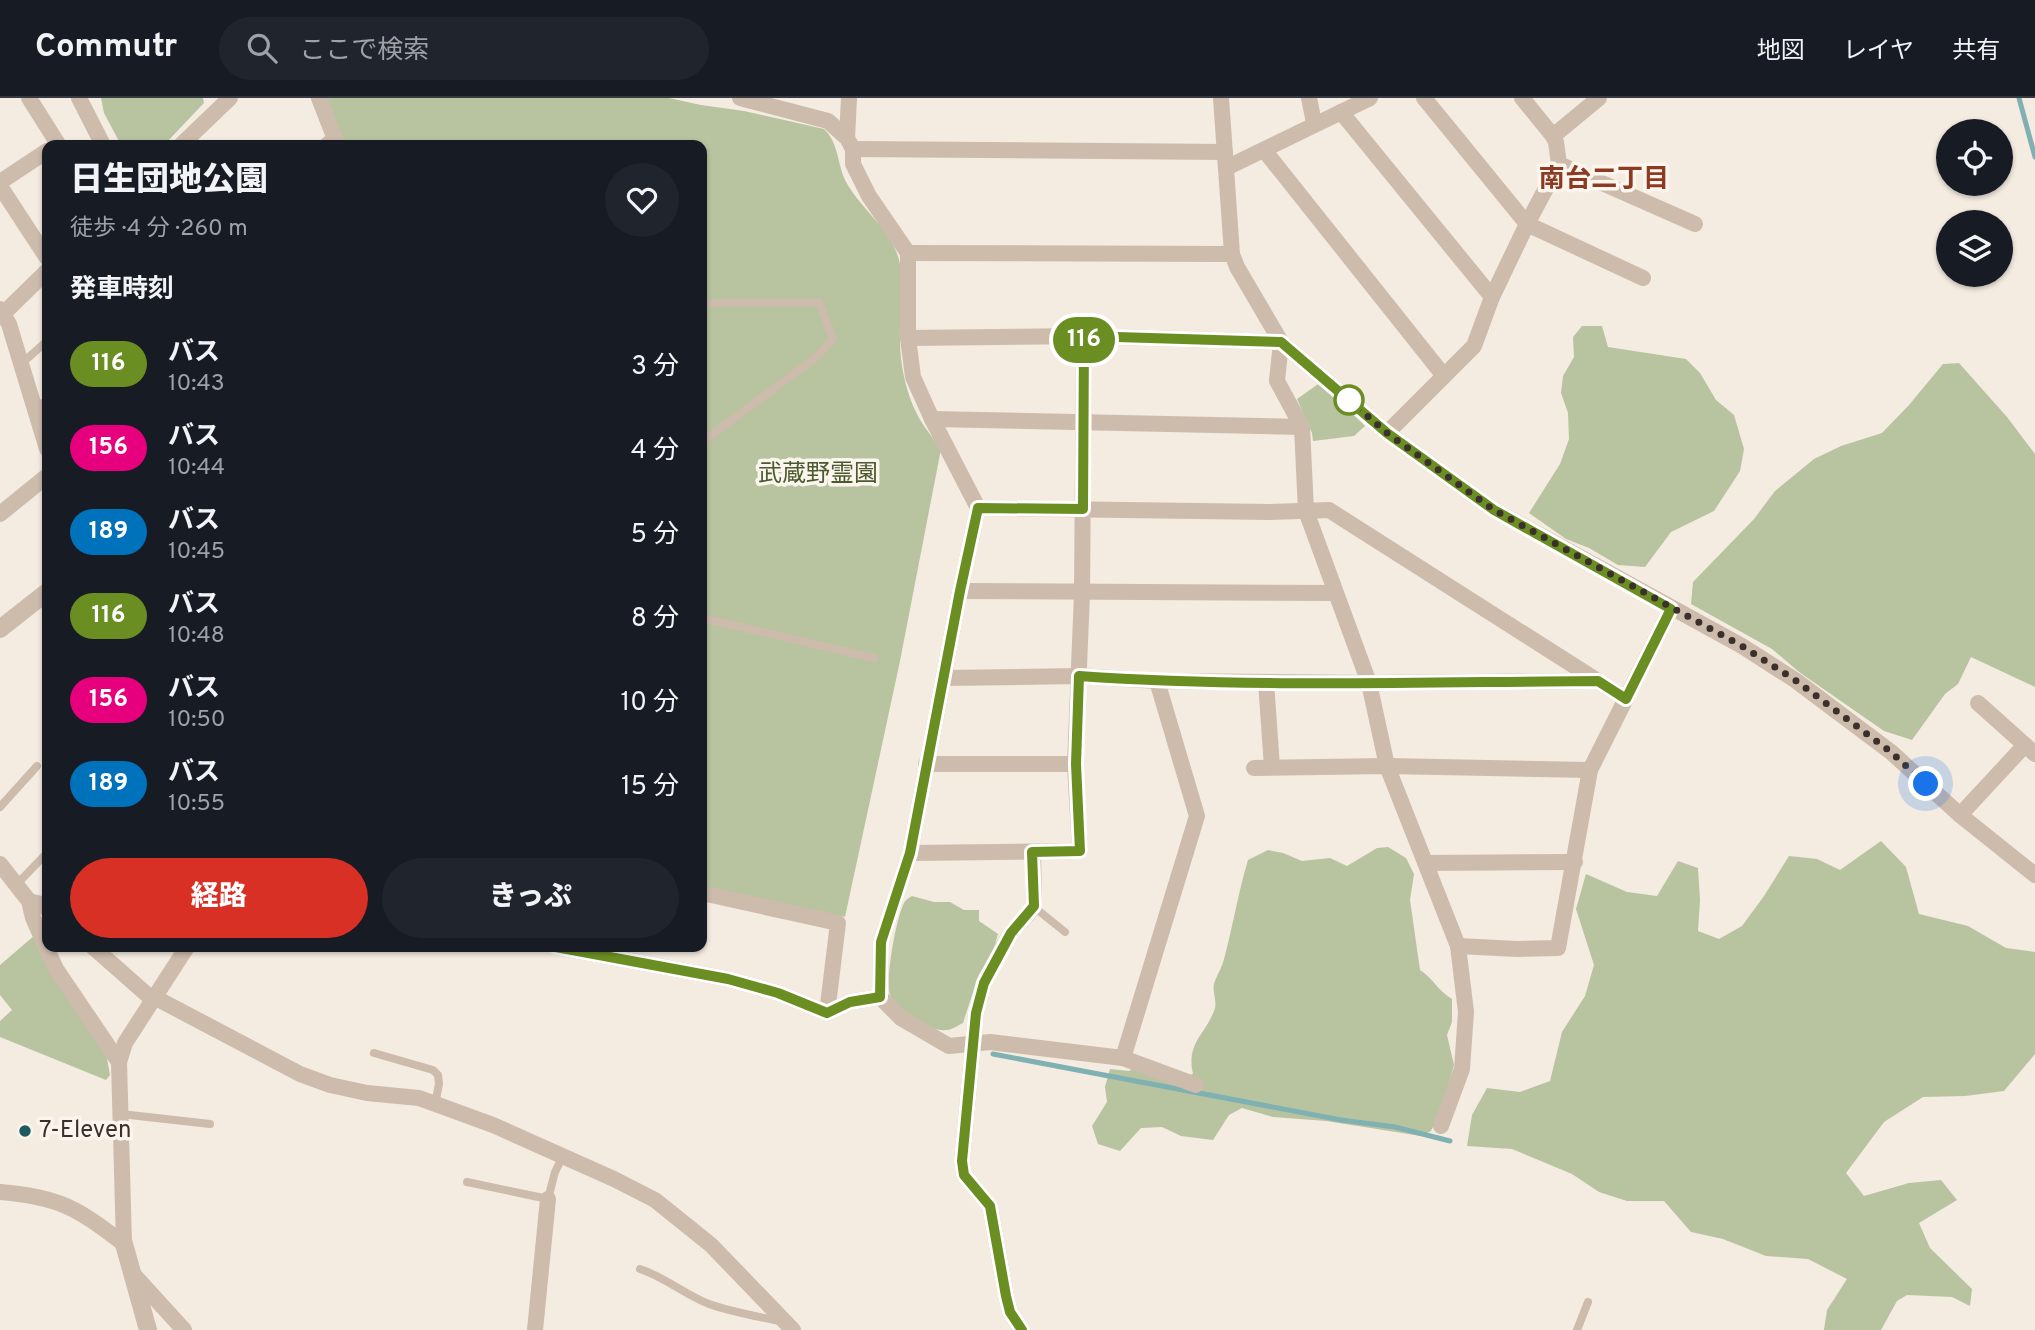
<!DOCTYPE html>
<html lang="ja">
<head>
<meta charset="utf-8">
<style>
	body { margin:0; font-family:Overpass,"Noto Sans JP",sans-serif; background:#20242c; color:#f1f3f6; height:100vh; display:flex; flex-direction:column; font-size:26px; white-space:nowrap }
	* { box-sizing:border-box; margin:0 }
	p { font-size:23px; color:#9ea1a6 }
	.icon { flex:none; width:38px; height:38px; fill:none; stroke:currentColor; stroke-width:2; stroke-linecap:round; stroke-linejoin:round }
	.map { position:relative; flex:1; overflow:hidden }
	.panel { position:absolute; left:42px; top:42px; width:665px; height:812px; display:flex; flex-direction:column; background:#171b24; border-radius:14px; box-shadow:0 2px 5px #0004 }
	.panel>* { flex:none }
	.badge { padding:0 14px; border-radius:23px; font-size:24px; line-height:46px }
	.buttons { position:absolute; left:1936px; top:21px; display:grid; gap:14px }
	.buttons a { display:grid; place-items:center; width:77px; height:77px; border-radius:50%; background:#171b24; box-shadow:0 2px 5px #0004; font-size:35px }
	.you { position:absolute; width:35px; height:35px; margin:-18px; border:5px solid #fff; border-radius:50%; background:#1a73e8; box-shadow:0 0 0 10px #1a73e833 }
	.map>.badge { position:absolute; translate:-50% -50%; box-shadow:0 0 0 4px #fff }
	h2 { padding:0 28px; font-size:26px; line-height:63px }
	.round { display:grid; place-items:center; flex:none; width:74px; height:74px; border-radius:37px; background:#20242c }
	.head { display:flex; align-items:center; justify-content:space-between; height:119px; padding:0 28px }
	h1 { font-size:33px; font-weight:800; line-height:52px }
	.cta { display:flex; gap:14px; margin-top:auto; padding:14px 28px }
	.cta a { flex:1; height:80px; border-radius:42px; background:#d93025; color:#fff; font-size:28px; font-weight:800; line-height:80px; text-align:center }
	.cta a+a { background:#20242c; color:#f1f3f6 }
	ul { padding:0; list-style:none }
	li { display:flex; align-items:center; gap:21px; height:84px; padding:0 28px }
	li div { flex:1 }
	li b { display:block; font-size:26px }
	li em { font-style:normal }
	li .badge { min-width:77px; font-weight:700; text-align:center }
	header { display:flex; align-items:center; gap:42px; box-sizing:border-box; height:98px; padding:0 35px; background:#171b24; border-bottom:2px solid #363941 }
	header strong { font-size:33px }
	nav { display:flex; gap:38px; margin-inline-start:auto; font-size:24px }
	.search { width:490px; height:63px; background:#20242c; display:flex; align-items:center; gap:18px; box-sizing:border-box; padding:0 24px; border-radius:38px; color:#9ea1a6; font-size:26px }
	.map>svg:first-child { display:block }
	.green { fill:#b8c4a0 }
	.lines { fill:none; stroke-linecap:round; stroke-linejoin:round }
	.stream { stroke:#7fb0b2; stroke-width:5 }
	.service { stroke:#cdbbac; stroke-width:8 }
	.minor { stroke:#cdbbac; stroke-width:16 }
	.tertiary { stroke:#cdbbac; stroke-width:18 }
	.line-casing { stroke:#fff; stroke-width:16 }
	.line { stroke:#6b8e23; stroke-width:10 }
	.walk { stroke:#3b302b; stroke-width:7; stroke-dasharray:0 12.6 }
	.stop-dot { fill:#fff; stroke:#6b8e23; stroke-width:3.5 }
	.poi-dot { fill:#1f5a5e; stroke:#fbf5ee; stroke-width:2.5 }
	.labels { text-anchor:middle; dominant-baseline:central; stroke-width:7; stroke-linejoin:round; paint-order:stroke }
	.park-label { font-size:24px; fill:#4a5a2e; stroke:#fbf5ee }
	.poi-label { font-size:24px; fill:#3b302b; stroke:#fbf5ee; text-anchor:start }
	.neighbourhood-label { font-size:26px; font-weight:bold; fill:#8c3b22; stroke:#fbf5ee }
</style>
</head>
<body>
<header>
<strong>Commutr</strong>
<div class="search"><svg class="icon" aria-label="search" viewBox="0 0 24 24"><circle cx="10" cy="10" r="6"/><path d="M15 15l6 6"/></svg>ここで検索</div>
<nav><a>地図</a><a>レイヤ</a><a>共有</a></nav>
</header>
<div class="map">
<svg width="2035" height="1232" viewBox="0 0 2035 1232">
	<rect width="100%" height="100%" fill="#f4ebe1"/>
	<g class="green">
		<path d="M101,0H203L204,5L164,47H121L104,15Z"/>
		<path d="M325,0H669L701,7L744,13L824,31C839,45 837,66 846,84C860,109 885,127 896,153C907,178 899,217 900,243C900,266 906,295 917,316C923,328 933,340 941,351L900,563L845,819L702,789V47H336Z"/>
		<path d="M1582,228H1602L1608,249L1686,261L1700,275L1716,302L1734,317L1744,351L1740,373L1714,413L1671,434L1645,469L1618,467L1589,450L1566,441L1529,415L1560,366L1569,341L1568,315L1561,295L1563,278L1574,259L1573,239Z"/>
		<path d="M1959,265L2007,319L2035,356V589L1971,559L1958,586L1945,596L1912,642L1884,633L1799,574L1772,551L1691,506L1693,484L1754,421L1775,393L1814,361L1841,348L1882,335L1909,307L1943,266Z"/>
		<path d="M1321,284L1365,328L1354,338L1313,343L1312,335L1297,301Z"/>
		<path d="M1881,743L1906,769L1919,816L1968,828L2006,850L2035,854V956L2004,993L1965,998L1923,999L1884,1024L1846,1075L1864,1098L1909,1085L1941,1082L1957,1102L1919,1125L1930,1150L1972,1191L1970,1208L1952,1199L1907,1197L1897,1203L1881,1232H1824L1827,1212L1847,1181L1808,1161L1766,1158L1723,1141L1691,1134L1664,1103H1627L1599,1094L1572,1076L1512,1051L1467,1048L1472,1017L1487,990L1520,994L1550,983L1562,934L1585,898L1594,867L1576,811L1586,776L1627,794L1657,798L1678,763L1698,770L1700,802L1698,833L1719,841L1742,828L1764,798L1789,758L1817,761L1840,772Z"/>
		<path d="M1388,749L1406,760L1414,776L1410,802L1420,872C1434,881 1438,893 1452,901V924L1447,937L1454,967L1442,1011L1431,1033L1421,1038L1326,1023L1273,1019L1242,1010L1229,1017L1213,1042L1181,1038L1162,1029L1141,1030L1120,1053L1098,1046L1092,1028L1107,1004L1105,989L1110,971L1129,973L1139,967L1183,978L1193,976C1186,945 1205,937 1214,913C1218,904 1212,895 1214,886C1216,878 1222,870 1224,861C1233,828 1238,795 1248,762L1268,752L1283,755L1302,763L1330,760L1347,768L1377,750Z"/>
		<path d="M912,798L934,804H950L964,812H979V823L998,836L992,857L979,876L963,925C959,927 953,931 948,932C928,934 897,916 890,897C885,882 896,820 904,805C905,802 909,800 912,798Z"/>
		<path d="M35,837L106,955L110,977L106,982L0,939V923L12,912L0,897V867Z"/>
	</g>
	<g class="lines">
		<g class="stream">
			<path d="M2019,0L2035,59"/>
			<path d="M993,956L1341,1022L1395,1029L1450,1043"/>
		</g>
		<g class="service">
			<path d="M702,205L819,204L833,241L815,260L702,344"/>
			<path d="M21,266L47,243"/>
			<path d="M34,312L47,302"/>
			<path d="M702,520L874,560"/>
			<path d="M0,709L37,668"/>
			<path d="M17,786L47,755"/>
			<path d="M1034,809L1065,834"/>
			<path d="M374,955L433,972L438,977L439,986L435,1006"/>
			<path d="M121,1016L210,1026"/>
			<path d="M467,1084L548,1101L555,1074L562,1060"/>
			<path d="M640,1171C665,1179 685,1197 709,1206C731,1214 756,1218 779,1223"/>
			<path d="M1577,1232L1588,1204"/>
		</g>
		<g class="minor">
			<path d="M29,0L58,46L56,47"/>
			<path d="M79,0L103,47"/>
			<path d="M319,0L335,41L327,47"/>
			<path d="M740,0L828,23L847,40L853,51V66L869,98L908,155V240L913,279L932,321L978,410L960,493L910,755L881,844L880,899"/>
			<path d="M1221,0L1232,156L1237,169L1281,244L1387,335L1494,412L1742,548L1795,582L1891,654L1960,717L2035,777"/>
			<path d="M1309,0L1314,25"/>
			<path d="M1424,0L1527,126L1643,180"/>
			<path d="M1341,14L1492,199"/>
			<path d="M1553,38L1599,0"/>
			<path d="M847,40L849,0"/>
			<path d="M181,47L230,0"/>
			<path d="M853,51L1225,54"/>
			<path d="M1264,52L1444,278"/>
			<path d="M1559,66L1695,126"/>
			<path d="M1226,70L1370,0"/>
			<path d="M0,84L47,53"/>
			<path d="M0,88L47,160"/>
			<path d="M908,155L1232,156"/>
			<path d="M0,211L9,226L47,351"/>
			<path d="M4,215L47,173"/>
			<path d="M908,240L1084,238L1281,244L1277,283L1302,329L1306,413L1369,585L1387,668L1458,848L1466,914L1462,971L1441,1028"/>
			<path d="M932,321L1302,329"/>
			<path d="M1387,335L1474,248L1492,199L1527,126L1559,66L1556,44L1553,38L1522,0"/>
			<path d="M978,410L1269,414L1329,412L1626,601"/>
			<path d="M0,416L47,378"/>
			<path d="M960,493L1335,495"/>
			<path d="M944,580L1079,578L1157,583L1369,585L1596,583"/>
			<path d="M1266,584L1272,669"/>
			<path d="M1978,605L2035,656"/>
			<path d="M926,666H1075"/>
			<path d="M1254,670L1387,668L1590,672"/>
			<path d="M1960,717L2025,647"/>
			<path d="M910,755L1080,753L1075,666L1082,496L1084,238"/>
			<path d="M1426,765L1575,764"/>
			<path d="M0,766L29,803L33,820L56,871L119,964"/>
			<path d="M702,795L838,825L827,915"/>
			<path d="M29,803L41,806L47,811"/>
			<path d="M1458,848L1517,851L1558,850L1590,672L1671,511"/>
			<path d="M93,849L152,901"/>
			<path d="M556,849L728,881L778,895L827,915L850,904L880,899L901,920L949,948L990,944L1123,960L1196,987"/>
			<path d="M154,899L300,976L330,987L367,995L419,1000L493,1027L614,1081L655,1102L711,1147L793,1232"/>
			<path d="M1123,960L1197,718L1157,583"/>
			<path d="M0,1094C60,1099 77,1110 124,1146"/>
			<path d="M124,1146L119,964L125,945L187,849"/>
			<path d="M133,1176L184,1232"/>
			<path d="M535,1232L548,1101"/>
			<path d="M1022,1232L1010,1214L1006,1198L990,1108L964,1077L962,1063L976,915L984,885L998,857L1011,835L1034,809L1033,754"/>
		</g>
		<g class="tertiary">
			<path d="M0,531L47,494"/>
			<path d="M124,1146L148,1232"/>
		</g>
	</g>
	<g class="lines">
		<g class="line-casing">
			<path id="line" d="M556,849L728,881L778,895L827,915L850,904L880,899L881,844L910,755L960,493L978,410L1083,411L1084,238L1281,244L1387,335L1494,412L1671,511L1626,601L1598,583C1425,584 1251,590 1079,578L1076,666L1080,753L1032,754L1034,808L1011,835L984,885L976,915L962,1063L964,1077L990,1108L1006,1198L1010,1214L1022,1232"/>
		</g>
		<use href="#line" class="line"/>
		<path class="walk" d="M1349,302L1387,335L1494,412L1742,548L1795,582L1891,654L1926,686"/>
	</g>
	<circle class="stop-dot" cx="1349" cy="302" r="14"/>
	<circle class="poi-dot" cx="25" cy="1033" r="7"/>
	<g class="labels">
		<g class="park-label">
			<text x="818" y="377">武蔵野霊園</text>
		</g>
		<g class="poi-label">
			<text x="39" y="1033">7-Eleven</text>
		</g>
		<g class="neighbourhood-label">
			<text x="1604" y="82">南台二丁目</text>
		</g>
	</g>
</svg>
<div class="buttons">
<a><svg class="icon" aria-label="locate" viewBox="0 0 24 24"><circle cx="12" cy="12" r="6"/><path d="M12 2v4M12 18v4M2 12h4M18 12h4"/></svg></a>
<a><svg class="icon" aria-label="layers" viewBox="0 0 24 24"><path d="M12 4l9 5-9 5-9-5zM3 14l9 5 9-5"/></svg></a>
</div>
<div class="you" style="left:1926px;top:686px"></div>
<b class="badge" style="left:1084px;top:242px;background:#6b8e23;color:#fff">116</b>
<section class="panel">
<div class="head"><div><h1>日生団地公園</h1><p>徒歩 · 4 分 · 260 m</p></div><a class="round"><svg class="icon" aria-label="heart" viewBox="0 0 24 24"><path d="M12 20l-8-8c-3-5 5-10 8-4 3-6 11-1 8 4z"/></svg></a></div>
<h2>発車時刻</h2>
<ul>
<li><span class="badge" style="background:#6b8e23;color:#fff">116</span><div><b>バス</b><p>10:43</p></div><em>3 分</em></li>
<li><span class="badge" style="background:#e6007e;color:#fff">156</span><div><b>バス</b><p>10:44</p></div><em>4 分</em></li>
<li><span class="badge" style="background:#0072bc;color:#fff">189</span><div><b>バス</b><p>10:45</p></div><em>5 分</em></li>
<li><span class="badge" style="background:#6b8e23;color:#fff">116</span><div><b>バス</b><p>10:48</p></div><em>8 分</em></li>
<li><span class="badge" style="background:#e6007e;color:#fff">156</span><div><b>バス</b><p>10:50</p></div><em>10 分</em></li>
<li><span class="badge" style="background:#0072bc;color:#fff">189</span><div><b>バス</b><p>10:55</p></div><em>15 分</em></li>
</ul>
<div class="cta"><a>経路</a><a>きっぷ</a></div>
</section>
</div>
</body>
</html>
